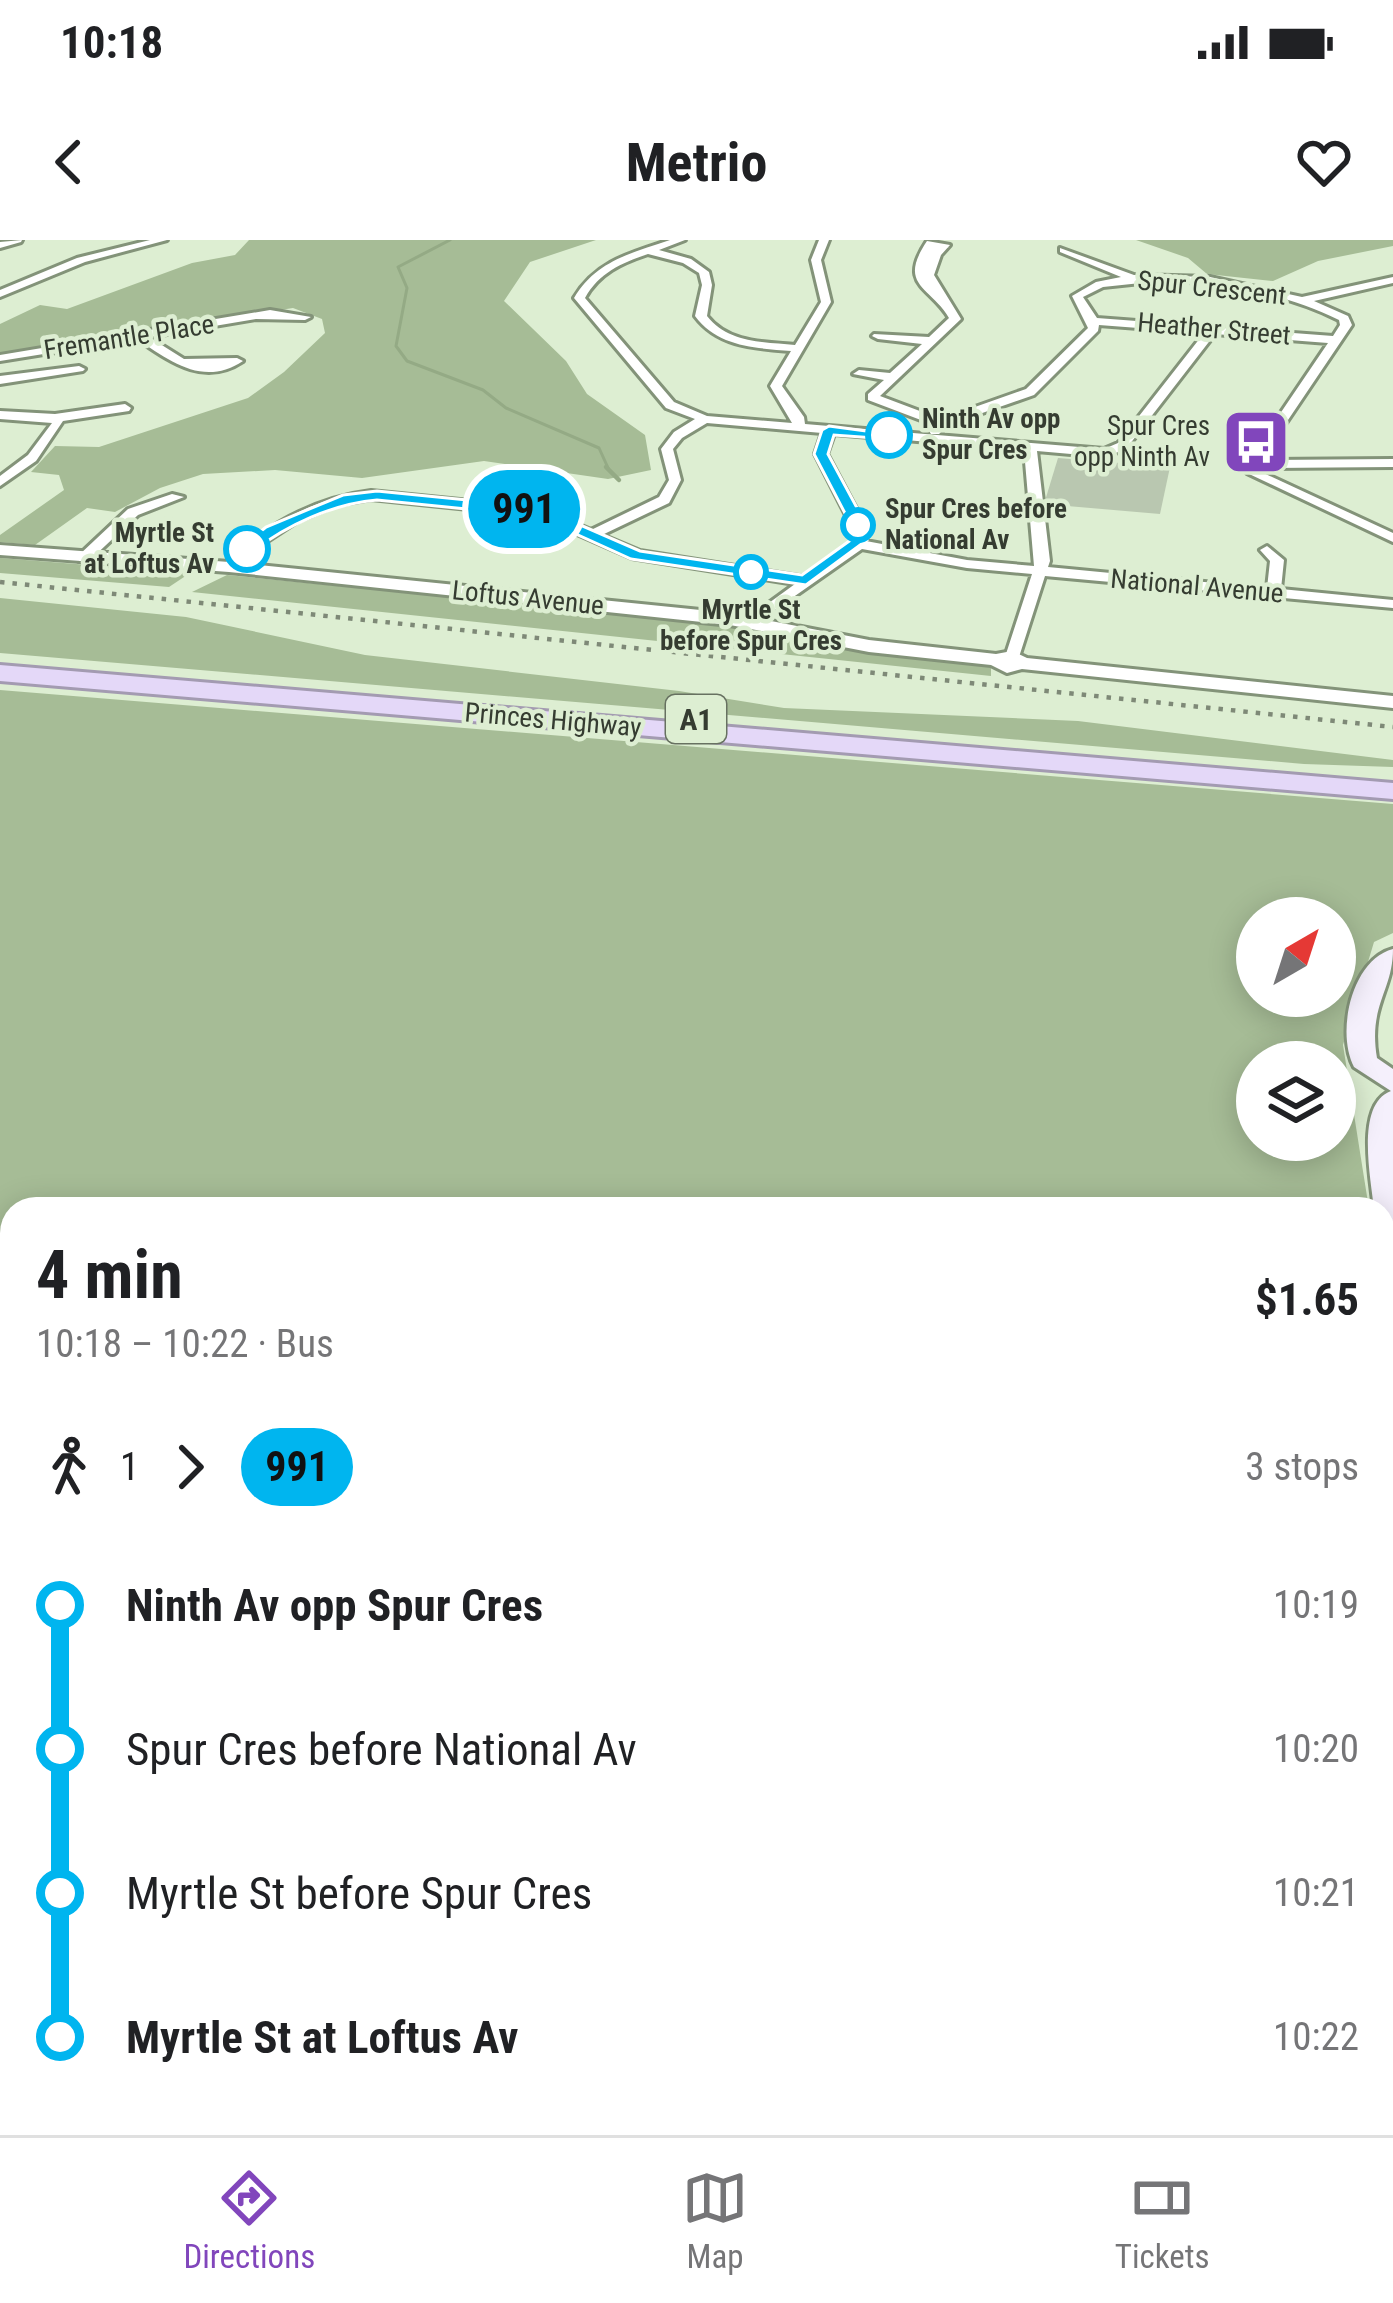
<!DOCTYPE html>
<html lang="en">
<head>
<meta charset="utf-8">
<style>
	body { margin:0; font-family:"Roboto Condensed",sans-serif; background:#f2f2f2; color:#202124; height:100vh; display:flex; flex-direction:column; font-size:45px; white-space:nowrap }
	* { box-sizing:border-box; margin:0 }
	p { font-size:39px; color:#757577 }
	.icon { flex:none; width:66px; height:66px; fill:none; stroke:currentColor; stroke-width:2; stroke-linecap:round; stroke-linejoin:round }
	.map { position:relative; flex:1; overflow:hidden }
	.panel { position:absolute; left:0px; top:957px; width:1395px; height:939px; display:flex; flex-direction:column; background:#fff; border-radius:36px 36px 0 0; box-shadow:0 6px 30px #0003 }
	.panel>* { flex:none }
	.badge { padding:0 24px; border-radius:39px; font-size:42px; line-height:78px }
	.needle { width:78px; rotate:39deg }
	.buttons { position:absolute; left:1236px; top:657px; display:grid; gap:24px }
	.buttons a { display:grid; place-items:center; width:120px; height:120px; border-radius:50%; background:#fff; box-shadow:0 6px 30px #0003; font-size:60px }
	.map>.badge { position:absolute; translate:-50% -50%; box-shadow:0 0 0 6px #fff }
	.legs { display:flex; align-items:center; gap:18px; height:132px; padding:0 36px; font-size:39px }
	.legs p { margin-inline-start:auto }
	.summary { display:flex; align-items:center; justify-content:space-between; height:204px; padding:0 36px }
	h1 { font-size:66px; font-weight:700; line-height:90px }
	ul { padding:0 36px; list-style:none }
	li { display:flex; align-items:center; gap:42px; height:144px; font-size:45px }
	li i { display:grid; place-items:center; width:18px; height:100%; margin:0 15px; background:currentColor }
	li i::after { content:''; width:30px; height:30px; margin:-15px; border:9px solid; border-radius:50%; background:#fff }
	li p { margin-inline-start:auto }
	li:first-child i { background:linear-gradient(#0000 50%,currentColor 0) }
	li:last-child i { background:linear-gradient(currentColor 50%,#0000 0) }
	.status { display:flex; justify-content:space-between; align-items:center; height:84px; padding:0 60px; background:#fff; direction:ltr }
	.status svg { height:33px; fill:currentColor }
	header { display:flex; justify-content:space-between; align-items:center; height:156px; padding:0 36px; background:#fff; font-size:54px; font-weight:700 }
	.menu { display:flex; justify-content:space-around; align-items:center; height:168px; border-top:3px solid #e0e0e0; background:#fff; font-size:33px; color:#757577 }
	.menu a { display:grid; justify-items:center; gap:6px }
	.menu .active { color:#8146bc }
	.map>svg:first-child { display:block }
	.green { fill:#b9c7b0 }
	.forest { fill:#a6bc96; fill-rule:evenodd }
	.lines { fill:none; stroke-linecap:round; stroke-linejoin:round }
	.stream-far1 { stroke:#94aa85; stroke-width:3 }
	.stream { stroke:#94aa85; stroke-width:4.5 }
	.minor-casing { stroke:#839379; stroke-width:6 }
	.tertiary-casing { stroke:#839379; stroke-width:6 }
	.secondary-casing { stroke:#839379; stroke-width:6 }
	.trunk-casing { stroke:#a39bb1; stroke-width:6 }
	.minor { fill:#fff; fill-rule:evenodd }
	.tertiary { fill:#fff; fill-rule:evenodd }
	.secondary { fill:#f5f0fc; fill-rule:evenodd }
	.trunk { fill:#e4d8f8; fill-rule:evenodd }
	.rail { stroke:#7e8977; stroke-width:4.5; stroke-dasharray:4.5 8; stroke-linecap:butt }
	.line-1 { fill:#00b5ef; stroke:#fff; stroke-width:3 }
	.stop-1-dot { fill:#fff; stroke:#00b5ef; stroke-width:6 }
	.labels { text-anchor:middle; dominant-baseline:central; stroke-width:9; stroke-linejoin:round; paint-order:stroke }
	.far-street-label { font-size:27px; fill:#353c31; stroke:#ddeed2 }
	.far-stop-label { font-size:27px; font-weight:bold; fill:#353c31; stroke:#ddeed2; text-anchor:start }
	.far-poi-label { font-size:27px; fill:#353c31; stroke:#ddeed2; text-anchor:end }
	.shield { fill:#ddeed2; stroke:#677161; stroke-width:3 }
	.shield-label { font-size:30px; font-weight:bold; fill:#353c31 }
</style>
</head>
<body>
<div class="status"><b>10:18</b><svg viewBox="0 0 49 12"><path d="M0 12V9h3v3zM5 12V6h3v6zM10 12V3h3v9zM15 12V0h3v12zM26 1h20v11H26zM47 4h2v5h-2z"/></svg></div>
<header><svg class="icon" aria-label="back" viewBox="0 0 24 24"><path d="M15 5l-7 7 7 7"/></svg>Metrio<svg class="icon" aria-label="heart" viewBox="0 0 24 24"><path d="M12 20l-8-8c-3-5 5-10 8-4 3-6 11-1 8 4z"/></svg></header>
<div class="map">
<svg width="1393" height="1895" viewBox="0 0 1393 1895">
	<rect width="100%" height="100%" fill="#ddeed2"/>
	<path class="green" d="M1058,218L1170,227L1160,274L1044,264Z"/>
	<g class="forest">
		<path d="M249,0H596L530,22L504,61L566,121L587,154L645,195L651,230L608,239L484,221L362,238L275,230L203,234L160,248L115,272L87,268L35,305L0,302V295L64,250L59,235L31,232L55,206L99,207L248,158L284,132L325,93L322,79L293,68L0,114V84L40,65L67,69L192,23L235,15Z"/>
		<path d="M1136,0H1393V6L1318,21L1273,41L1207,34L1188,18Z"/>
		<path d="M0,318L190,333L169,347L0,333Z"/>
		<path d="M227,335L736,385L863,410L991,426V436L192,352Z"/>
		<path d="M0,358L186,377L365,415L679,451L784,468L1078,481L1393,520V527L1304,524L0,413Z"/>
		<path d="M0,450L1393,564V693L1374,702L1343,805L1369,969H12V1884H1383V1060L1393,1123V1895H0ZM1257,678H1335V756H1257ZM1257,822H1335V900H1257Z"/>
	</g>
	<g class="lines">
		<path class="stream-far1" d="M450,0L398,27L407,48L396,106L407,121L483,150L506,168L599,208L609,230"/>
		<path class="stream" d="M606,227L619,240"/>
		<g class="minor-casing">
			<g id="minor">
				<path d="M22,0L21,2L0,8V2Z"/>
				<path d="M150,0H167L85,22L0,57V50L77,18Z"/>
				<path d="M670,0H685L659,10L691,19L709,32L712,45L707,76C728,103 763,102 795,105L821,62L811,20L819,0H829L821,20L831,62L782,146L804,177L805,184L1104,209L1118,203L1204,93L1099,85L1098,91L1034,155L948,185L939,194H931L929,191L934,185L868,160V154L884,140L853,134L859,130L890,133L922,104L878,99L872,96L874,94L929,97L949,78C930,46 897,46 927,1L950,5L941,15L934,35L961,79L880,156L941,179L1026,149L1088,88L1072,56L1096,42L1121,37L1060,12V8L1134,35L1210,37L1302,57L1393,37V43L1314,61L1348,76L1352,85L1261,220L1393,219V227L1259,228V231L1393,293V302L1247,233L1246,224L1328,103L1215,94L1126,209L1105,217L1037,211L1050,321L1048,327L1267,348L1270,321L1260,310L1267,306L1284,320L1281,349L1393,360V368L1045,336L1019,417L1012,421L1005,417L1032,334L967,328L862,309L752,386L747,385V379L795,344L632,318L536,276L371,259L336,265L298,281L263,304L234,330H224V324C266,285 313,258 371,251L539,268L591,290L659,257L669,240L661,209L674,192L695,179L666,168L574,58C596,21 631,13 670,0ZM648,14L683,23L699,33L702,45L695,76C718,107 755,108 791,111L770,146L792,183L707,176L674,162L585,58C599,33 621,23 648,14ZM1169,40C1228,45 1285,53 1339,80L1340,85L1333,96L1097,78L1083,57L1103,47ZM707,183L822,193L815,214L853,289L852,302L805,337L640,311L602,295L669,263L681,240L673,209L682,198ZM834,194L1024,210L1034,326L967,320L866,301L867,289L827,214Z"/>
				<path d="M270,70L311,77L305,80L256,79L149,97L184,119L237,118L243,121C204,147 171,122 137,99L0,121V115Z"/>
				<path d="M79,126L85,129L83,131L0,144V136Z"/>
				<path d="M125,164L131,168L129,171L63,181L36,221L0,246V236L28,215L52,183L0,179V171L55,174Z"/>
				<path d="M172,254L184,257L138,275L89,321H79V315L128,269Z"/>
			</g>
		</g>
		<g class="tertiary-casing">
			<path id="tertiary" d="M0,305L229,322L730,373L869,400L996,414L1012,411L1027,418L1393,456V468L1022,429L1007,433L991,425L869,412L730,385L229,332L0,315Z"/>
		</g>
		<g class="secondary-casing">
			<path id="secondary" d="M1393,709C1393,751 1368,765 1377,818L1393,829V1007L1383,1004V969H1374C1371,939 1355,864 1391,851L1354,827C1336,793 1351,720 1393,709Z"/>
		</g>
		<g class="trunk-casing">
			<path id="trunk" d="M0,425L1393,543V559L0,441Z"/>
		</g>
		<use href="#minor" class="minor"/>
		<use href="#tertiary" class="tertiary"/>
		<use href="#secondary" class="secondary"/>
		<use href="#trunk" class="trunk"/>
		<path class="rail" d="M0,342L1393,487"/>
	</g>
	<path class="line-1" d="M829,186L896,195L889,199L834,195L828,214L863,279L867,300L806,345L631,319L536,276L377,260C332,264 287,285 252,312L239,309L266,287L343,255L377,251L539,267L640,311L802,335L852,299L848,279L814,214L822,190Z"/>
	<defs>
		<g id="bus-square" transform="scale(3.45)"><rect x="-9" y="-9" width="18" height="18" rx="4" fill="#8146bc" stroke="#ddeed2"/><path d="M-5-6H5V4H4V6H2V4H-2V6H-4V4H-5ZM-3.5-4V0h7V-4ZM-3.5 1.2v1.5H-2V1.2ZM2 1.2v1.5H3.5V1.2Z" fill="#fff"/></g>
	</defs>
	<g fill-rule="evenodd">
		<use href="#bus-square" x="1256" y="202"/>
	</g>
	<g class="stop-1-dot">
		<circle cx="889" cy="195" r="21"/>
		<circle cx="858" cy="285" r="15"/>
		<circle cx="247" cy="309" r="21"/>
		<circle cx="751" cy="332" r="15"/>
	</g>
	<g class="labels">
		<g class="far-street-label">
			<text transform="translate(1212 48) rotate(6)">Spur Crescent</text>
			<text transform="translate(1214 89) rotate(5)">Heather Street</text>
			<text transform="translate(129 97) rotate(-9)">Fremantle Place</text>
			<text transform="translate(1197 346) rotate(5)">National Avenue</text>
			<text transform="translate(528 358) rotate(6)">Loftus Avenue</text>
			<text transform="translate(553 480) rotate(5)">Princes Highway</text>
		</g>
		<g class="far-stop-label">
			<text x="922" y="179">Ninth Av opp<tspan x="922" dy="31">Spur Cres</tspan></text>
			<text x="885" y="269">Spur Cres before<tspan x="885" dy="31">National Av</tspan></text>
			<text x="214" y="293" text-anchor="end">Myrtle St<tspan x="214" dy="31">at Loftus Av</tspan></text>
			<text x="751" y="370" text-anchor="middle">Myrtle St<tspan x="751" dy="31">before Spur Cres</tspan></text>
		</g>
		<g class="far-poi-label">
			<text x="1210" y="186">Spur Cres<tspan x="1210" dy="31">opp Ninth Av</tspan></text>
		</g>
		<rect class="shield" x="666" y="455" width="60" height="48" rx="9"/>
		<g class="shield-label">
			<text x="696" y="479">A1</text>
		</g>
	</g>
</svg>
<div class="buttons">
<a><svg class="needle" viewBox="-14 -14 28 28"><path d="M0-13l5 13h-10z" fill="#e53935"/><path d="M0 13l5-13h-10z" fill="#757577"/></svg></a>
<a><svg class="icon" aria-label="layers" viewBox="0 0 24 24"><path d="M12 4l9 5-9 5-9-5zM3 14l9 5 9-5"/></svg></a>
</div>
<b class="badge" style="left:524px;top:269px;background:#00b5ef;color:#111">991</b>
<section class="panel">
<div class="summary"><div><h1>4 min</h1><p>10:18 – 10:22 · Bus</p></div><b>$1.65</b></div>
<div class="legs"><svg class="icon" aria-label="walk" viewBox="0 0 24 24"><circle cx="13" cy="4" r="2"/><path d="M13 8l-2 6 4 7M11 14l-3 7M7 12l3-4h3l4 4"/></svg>1<svg class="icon" aria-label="forward" viewBox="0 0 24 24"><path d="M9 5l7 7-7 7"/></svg><b class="badge" style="background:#00b5ef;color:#111">991</b><p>3 stops</p></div>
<ul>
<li><i style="color:#00b5ef"></i><b>Ninth Av opp Spur Cres</b><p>10:19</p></li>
<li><i style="color:#00b5ef"></i><span>Spur Cres before National Av</span><p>10:20</p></li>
<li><i style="color:#00b5ef"></i><span>Myrtle St before Spur Cres</span><p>10:21</p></li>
<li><i style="color:#00b5ef"></i><b>Myrtle St at Loftus Av</b><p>10:22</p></li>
</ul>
</section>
</div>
<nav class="menu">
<a class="active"><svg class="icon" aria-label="directions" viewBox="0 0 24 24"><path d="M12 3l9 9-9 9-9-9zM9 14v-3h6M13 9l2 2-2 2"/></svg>Directions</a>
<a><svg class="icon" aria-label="map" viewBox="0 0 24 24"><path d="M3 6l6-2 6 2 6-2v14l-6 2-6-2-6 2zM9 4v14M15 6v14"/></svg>Map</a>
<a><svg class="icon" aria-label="tickets" viewBox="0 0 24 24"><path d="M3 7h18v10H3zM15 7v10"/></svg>Tickets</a>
</nav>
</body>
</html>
